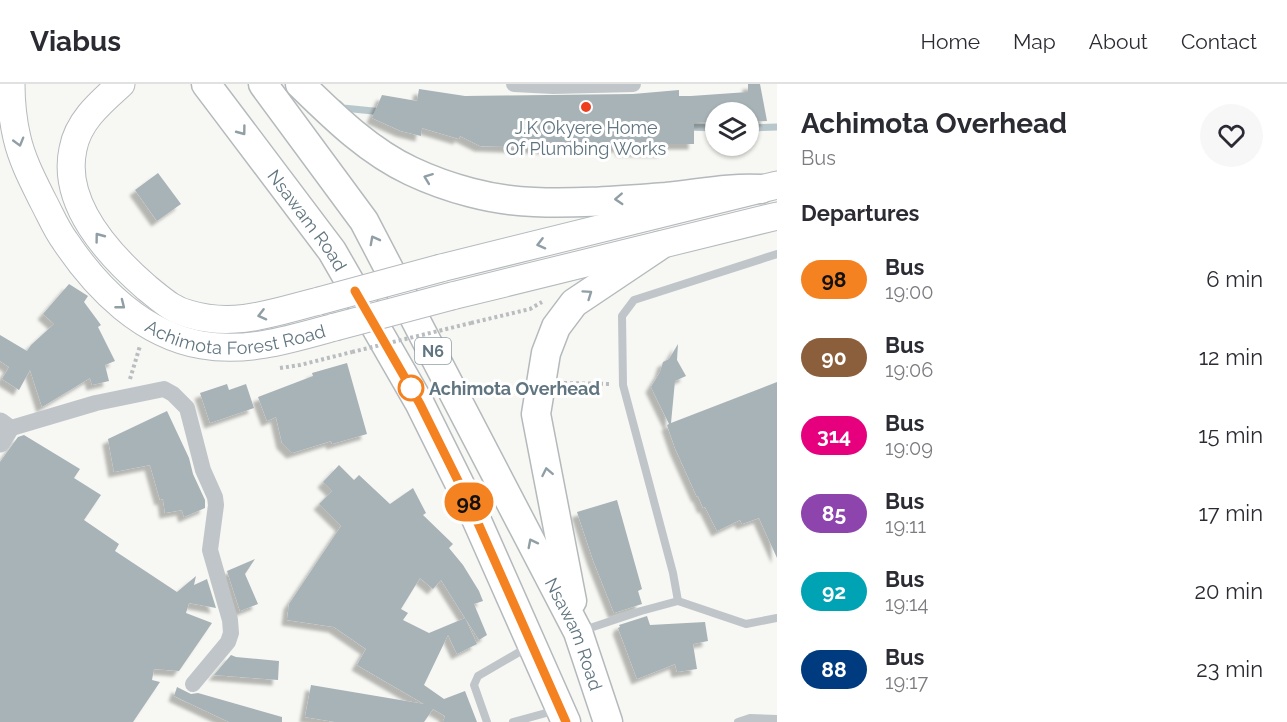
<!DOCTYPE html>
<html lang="en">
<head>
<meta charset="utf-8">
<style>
	body { margin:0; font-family:Raleway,sans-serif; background:#f7f7f7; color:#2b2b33; height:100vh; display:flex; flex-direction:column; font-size:22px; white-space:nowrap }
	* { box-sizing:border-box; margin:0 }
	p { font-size:20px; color:#7c7c81 }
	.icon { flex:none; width:33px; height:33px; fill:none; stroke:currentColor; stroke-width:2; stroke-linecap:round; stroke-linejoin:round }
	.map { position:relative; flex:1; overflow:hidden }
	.sheet { display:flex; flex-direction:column; background:#fff; width:510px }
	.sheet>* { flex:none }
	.badge { padding:0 12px; border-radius:20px; font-size:21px; line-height:39px }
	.buttons { position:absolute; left:705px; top:18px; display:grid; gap:12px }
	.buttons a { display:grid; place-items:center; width:54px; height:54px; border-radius:50%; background:#fff; box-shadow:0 2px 4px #0004; font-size:30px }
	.map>.badge { position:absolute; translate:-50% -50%; box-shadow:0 0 0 3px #fff }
	h2 { padding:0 24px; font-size:22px; line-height:54px }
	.round { display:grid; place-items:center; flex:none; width:63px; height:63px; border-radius:32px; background:#f7f7f7 }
	.head { display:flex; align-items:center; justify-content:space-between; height:102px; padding:0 24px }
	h1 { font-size:28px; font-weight:700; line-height:45px }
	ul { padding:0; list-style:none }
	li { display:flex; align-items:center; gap:18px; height:78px; padding:0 24px }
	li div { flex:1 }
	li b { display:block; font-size:22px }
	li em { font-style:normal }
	li .badge { min-width:66px; font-weight:700; text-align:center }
	header { display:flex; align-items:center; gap:36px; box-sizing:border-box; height:84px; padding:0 30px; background:#fff; border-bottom:2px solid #e1e1e2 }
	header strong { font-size:28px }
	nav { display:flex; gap:33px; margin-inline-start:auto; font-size:21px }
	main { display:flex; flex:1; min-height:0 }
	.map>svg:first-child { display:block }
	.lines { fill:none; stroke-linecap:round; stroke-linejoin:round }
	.stream { stroke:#b8c7cb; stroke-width:7 }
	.building { fill:#a8b3b7; filter:url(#shadow) }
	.primary-casing { stroke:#b5babe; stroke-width:29 }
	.trunk-casing { stroke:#b4b9bc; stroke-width:31 }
	.path { stroke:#b9bdbf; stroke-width:4; stroke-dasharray:3 3; stroke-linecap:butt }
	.service { stroke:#bfc5c8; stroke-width:8 }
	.minor { stroke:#bfc5c8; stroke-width:16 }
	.tertiary { stroke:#bfc5c8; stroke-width:21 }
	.primary { stroke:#fff; stroke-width:27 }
	.trunk { stroke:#fff; stroke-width:28 }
	.primary-bridge-casing { stroke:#b5babe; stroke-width:29; stroke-linecap:butt }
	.path-bridge { stroke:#b9bdbf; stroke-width:4; stroke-dasharray:3 3; stroke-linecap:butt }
	.primary-bridge { stroke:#fff; stroke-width:27 }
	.oneway { stroke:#909ea6 }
	.line-casing { stroke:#fff; stroke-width:14 }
	.line { stroke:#f58220; stroke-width:9 }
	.poi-dot { fill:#ed3e1d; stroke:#fff; stroke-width:2 }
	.stop-dot { fill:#fff; stroke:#f58220; stroke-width:3 }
	.labels { text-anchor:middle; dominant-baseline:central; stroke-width:6; stroke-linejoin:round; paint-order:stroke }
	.shield { fill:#fff; stroke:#909ea6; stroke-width:1.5 }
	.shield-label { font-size:16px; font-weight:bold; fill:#607580 }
	.poi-label { font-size:18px; fill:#607580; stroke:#fff }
	.street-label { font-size:18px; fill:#607580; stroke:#fff }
	.stop-label { font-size:18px; font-weight:bold; fill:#607580; stroke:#fff; text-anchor:start }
</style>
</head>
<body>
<header>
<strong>Viabus</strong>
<nav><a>Home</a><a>Map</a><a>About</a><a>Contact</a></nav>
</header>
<main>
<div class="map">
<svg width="777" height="638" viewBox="0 0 777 638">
	<defs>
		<filter id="shadow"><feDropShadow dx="-5.5" dy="5.5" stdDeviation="1.5" flood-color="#0004"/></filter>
	</defs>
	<rect width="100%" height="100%" fill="#f7f7f3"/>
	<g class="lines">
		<g class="stream">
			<path d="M339,20L343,24L383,28"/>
			<path d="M687,43L716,44"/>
			<path d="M748,44L777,43"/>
		</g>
	</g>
	<g class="building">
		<path d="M748,0H760L767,37L749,38L748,28H716V38L694,39V60H664L663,68L621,67V63L574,62L560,65L480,62L460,52L459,55L422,44L421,52L401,47L372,34L382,11L417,17L419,5L465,12L633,10L679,6V12H691L748,8Z"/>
		<path d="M158,89L181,120L157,137L135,106Z"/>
		<path d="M69,200L88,212L84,218L101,241L98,243L115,277L105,281L109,297L92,301L90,294L42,323L30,286L19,306L2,295L9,283L0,277V251L27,267L31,261L54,240L43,230Z"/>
		<path d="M678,260L677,276L686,292L675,297L671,339L777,298V474L759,434L742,440L740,436L717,447L705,423L703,424L698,412L697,413L675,364L667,341L669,340L651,303L660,288L663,278L669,275Z"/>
		<path d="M347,279L367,350L332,360L331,357L292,369L282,359L276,333L267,337L258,313L313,292L312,289Z"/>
		<path d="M227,300L229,306L246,300L254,324L210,339L200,309Z"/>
		<path d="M167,327L189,374L193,390L205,416V424L184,433L182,426L165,429L163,415L160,416L150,381L114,388L108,355Z"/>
		<path d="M24,351L80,385L74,394L101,411L84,436L119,460L115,467L177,508L196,492L194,501L207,495L216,524L189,519L186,529L212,539L179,587L154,585L152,596L160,598L133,638H0V378L18,353Z"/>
		<path d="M339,381L354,396L359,391L390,420L413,404L426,429L423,431L453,460L449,464L463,481L479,507L483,517L474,520L487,551L479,556L441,496L433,505L420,494L401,525L408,529L403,536L429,549L465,534L477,560L457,570L448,551L424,601L444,615L465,607L477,638H443L445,632L433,625L424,638H335L305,633L311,601L424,620L357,581L366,565L334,543L287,536L289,520L341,442L319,420L332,407L323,398Z"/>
		<path d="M617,416L642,505L638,507L642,520L614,529L593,476L577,428Z"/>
		<path d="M255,475L245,490L258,520L240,527L227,487Z"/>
		<path d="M647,532L650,541L705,538L708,557L693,560L697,585L677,588L675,580L637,595L618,544L620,543L619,541Z"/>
		<path d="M231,571L236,573L279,577L278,596L214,591Z"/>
		<path d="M177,603L191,610L198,609L282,633V638H229L174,612Z"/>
	</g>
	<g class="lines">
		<g class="primary-casing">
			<g id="primary">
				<path id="s1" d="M11,0C11,17 13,37 17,54C22,76 33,97 43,117C50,130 56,145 65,157C97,205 143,251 202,261C248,269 291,255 335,243"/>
				<path d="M121,0C101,18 78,37 73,65C61,120 109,171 147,204C161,215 172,226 189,230C235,244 275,228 319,217"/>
				<path d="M441,184L777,101"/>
				<path d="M452,212L777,132"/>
			</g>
		</g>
		<g class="trunk-casing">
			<g id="trunk">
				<path id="s2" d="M206,0L332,167L420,320L470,421L566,638"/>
				<path id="s3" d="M263,0L364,137L578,548L608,638"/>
				<path d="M300,0C333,32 368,67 411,87C447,104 493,117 534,118C577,120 623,116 666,113C698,110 729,103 761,105"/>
				<path d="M572,517L536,330L546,269L556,243L574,219L659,162"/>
			</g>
		</g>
		<g class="path">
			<path d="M471,239L530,225L542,218"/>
			<path d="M280,284L300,281L352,268"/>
			<path d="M130,295L140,262"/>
			<path d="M564,299L611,300"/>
		</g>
		<g class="service">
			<path d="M678,517L746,540L777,534"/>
			<path d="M581,547L641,527L678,517L673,489L623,301L622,232L634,216L777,170"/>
			<path d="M487,638L474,601L478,592L528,563"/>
			<path d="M513,638L557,626"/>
			<path d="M738,638L750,634L777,635"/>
		</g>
		<g class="minor">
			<path d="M514,0L553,2L633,0"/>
			<path d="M8,345L96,319L164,305L173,310L187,324L203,386L215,413L216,421L210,466L230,536L231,549L228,558L193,600"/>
		</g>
		<path class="tertiary" d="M0,339L8,345L0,358"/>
		<use href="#primary" class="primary"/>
		<use href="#trunk" class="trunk"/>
		<g class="primary-bridge-casing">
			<g id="primary-bridge">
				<path d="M319,217L441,184"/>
				<path d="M335,243L452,212"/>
			</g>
		</g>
		<path class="path-bridge" d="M352,268L471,239"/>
		<use href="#primary-bridge" class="primary-bridge"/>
	</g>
	<defs><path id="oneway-chevron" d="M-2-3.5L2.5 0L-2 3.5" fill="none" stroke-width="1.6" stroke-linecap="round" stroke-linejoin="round" transform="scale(1.5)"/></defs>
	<g class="oneway">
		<use href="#oneway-chevron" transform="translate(242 47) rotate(53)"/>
		<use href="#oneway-chevron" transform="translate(19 58) rotate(74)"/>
		<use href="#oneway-chevron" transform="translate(428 94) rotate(-159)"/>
		<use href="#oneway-chevron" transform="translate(619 115) rotate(177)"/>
		<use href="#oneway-chevron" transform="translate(99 153) rotate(-127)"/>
		<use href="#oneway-chevron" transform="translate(374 156) rotate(-118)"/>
		<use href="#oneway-chevron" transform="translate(541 160) rotate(166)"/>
		<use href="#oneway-chevron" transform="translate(588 210) rotate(-35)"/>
		<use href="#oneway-chevron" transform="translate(121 221) rotate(38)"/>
		<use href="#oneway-chevron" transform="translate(262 231) rotate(166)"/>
		<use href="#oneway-chevron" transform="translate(547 388) rotate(-101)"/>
		<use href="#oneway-chevron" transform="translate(532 459) rotate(-117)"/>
	</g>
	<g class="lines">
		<g class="line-casing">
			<path id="line" d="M355,207L420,320L470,421L566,638"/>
		</g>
		<use href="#line" class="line"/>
	</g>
	<circle class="poi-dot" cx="586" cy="23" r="6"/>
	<circle class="stop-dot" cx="411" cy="304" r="12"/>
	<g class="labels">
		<rect class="shield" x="415" y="254" width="36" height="26" rx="4.5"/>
		<g class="shield-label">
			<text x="433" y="267">N6</text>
		</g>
		<g class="poi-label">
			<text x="586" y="43">J.K Okyere Home<tspan x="586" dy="21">Of Plumbing Works</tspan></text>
		</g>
		<g class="street-label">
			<text stroke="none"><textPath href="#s2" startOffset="170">Nsawam Road</textPath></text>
			<text stroke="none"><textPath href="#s1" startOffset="378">Achimota Forest Road</textPath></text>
			<text stroke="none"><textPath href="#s3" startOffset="634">Nsawam Road</textPath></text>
		</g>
		<g class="stop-label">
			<text x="429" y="304">Achimota Overhead</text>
		</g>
	</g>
</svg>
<div class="buttons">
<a><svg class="icon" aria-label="layers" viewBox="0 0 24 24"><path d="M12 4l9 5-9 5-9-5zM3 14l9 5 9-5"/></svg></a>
</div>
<b class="badge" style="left:469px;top:418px;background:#f58220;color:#111">98</b>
</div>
<section class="sheet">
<div class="head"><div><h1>Achimota Overhead</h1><p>Bus</p></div><a class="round"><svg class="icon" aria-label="heart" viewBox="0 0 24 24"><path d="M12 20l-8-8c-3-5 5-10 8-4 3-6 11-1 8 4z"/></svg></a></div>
<h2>Departures</h2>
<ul>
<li><span class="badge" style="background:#f58220;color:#111">98</span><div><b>Bus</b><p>19:00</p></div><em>6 min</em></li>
<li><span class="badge" style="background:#8b5e3c;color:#fff">90</span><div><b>Bus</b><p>19:06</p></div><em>12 min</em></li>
<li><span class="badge" style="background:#e6007e;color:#fff">314</span><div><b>Bus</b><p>19:09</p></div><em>15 min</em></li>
<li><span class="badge" style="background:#8e44ad;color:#fff">85</span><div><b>Bus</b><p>19:11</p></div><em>17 min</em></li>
<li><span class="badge" style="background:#00a3b4;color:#fff">92</span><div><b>Bus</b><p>19:14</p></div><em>20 min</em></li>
<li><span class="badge" style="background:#003b80;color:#fff">88</span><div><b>Bus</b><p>19:17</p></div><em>23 min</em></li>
</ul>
</section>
</main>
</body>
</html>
